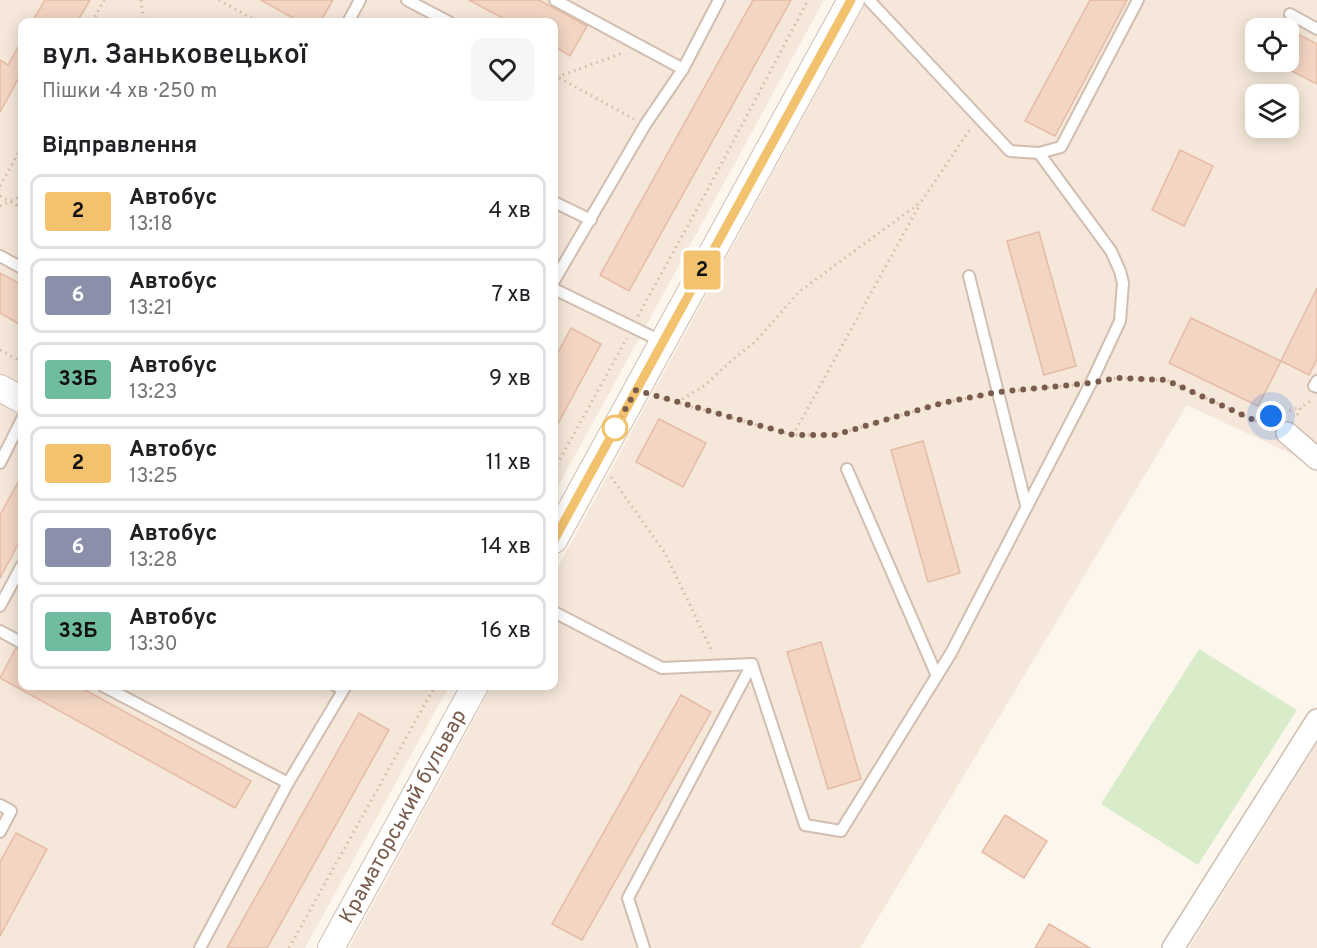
<!DOCTYPE html>
<html lang="uk">
<head>
<meta charset="utf-8">
<style>
	body { margin:0; font-family:Overpass,sans-serif; background:#f6f6f6; color:#202124; height:100vh; display:flex; flex-direction:column; font-size:22px; white-space:nowrap }
	* { box-sizing:border-box; margin:0 }
	p { font-size:20px; color:#757577 }
	.icon { flex:none; width:33px; height:33px; fill:none; stroke:currentColor; stroke-width:2; stroke-linecap:round; stroke-linejoin:round }
	.map { position:relative; flex:1; overflow:hidden }
	.drawer { position:absolute; left:18px; top:18px; width:540px; height:672px; display:flex; flex-direction:column; background:#fff; border-radius:12px; box-shadow:0 3px 15px #0003 }
	.drawer>* { flex:none }
	.badge { padding:0 12px; border-radius:4px; font-size:21px; line-height:39px }
	.tools { position:absolute; left:1245px; top:18px; display:grid; gap:12px }
	.tools a { display:grid; place-items:center; width:54px; height:54px; border-radius:12px; background:#fff; box-shadow:0 3px 15px #0003; font-size:30px }
	.you { position:absolute; width:30px; height:30px; margin:-15px; border:4px solid #fff; border-radius:50%; background:#1a73e8; box-shadow:0 0 0 9px #1a73e833 }
	.map>.badge { position:absolute; translate:-50% -50%; box-shadow:0 0 0 3px #fff }
	h2 { padding:0 24px; font-size:22px; line-height:54px }
	.round { display:grid; place-items:center; flex:none; width:63px; height:63px; border-radius:12px; background:#f6f6f6 }
	.head { display:flex; align-items:center; justify-content:space-between; height:102px; padding:0 24px }
	h1 { font-size:28px; font-weight:600; line-height:45px }
	ul { padding:0; list-style:none }
	li { display:flex; align-items:center; gap:18px; height:75px; margin:0 12px 9px; padding:0 12px; border:3px solid #e0e0e0; border-radius:12px }
	li div { flex:1 }
	li b { display:block; font-size:22px }
	li em { font-style:normal }
	li .badge { min-width:66px; font-weight:700; text-align:center }
	.map>svg:first-child { display:block }
	.residential { fill:#f5e8da; fill-rule:evenodd }
	.green { fill:#d8ecc9 }
	.building { fill:#f3d5c3; stroke:#e6bba3; stroke-width:1.5 }
	.lines { fill:none; stroke-linecap:round; stroke-linejoin:round }
	.service-casing { stroke:#d1beb0; stroke-width:14 }
	.minor-casing { stroke:#d1beb0; stroke-width:24 }
	.tertiary-casing { stroke:#d1beb0; stroke-width:28 }
	.path { stroke:#d9b8a5; stroke-width:3; stroke-dasharray:1.5 4.5; stroke-linecap:butt }
	.service { stroke:#fff; stroke-width:10 }
	.minor { stroke:#fff; stroke-width:21 }
	.tertiary { stroke:#fff; stroke-width:26 }
	.line-casing { stroke:#fff; stroke-width:14 }
	.line { stroke:#f3c26e; stroke-width:9 }
	.walk { stroke:#7a5c4d; stroke-width:6; stroke-dasharray:0 10.8 }
	.stop-dot { fill:#fff; stroke:#f3c26e; stroke-width:3 }
	.labels { text-anchor:middle; dominant-baseline:central; stroke-width:4.5; stroke-linejoin:round; paint-order:stroke }
	.street-label { font-size:21px; fill:#7a5c4d; stroke:#fffaf3 }
</style>
</head>
<body>
<div class="map">
<svg width="1317" height="948" viewBox="0 0 1317 948">
	<rect width="100%" height="100%" fill="#fdf6ec"/>
	<g class="residential">
		<path d="M0,0H824L554,494V22H22V686H449L305,948H0Z"/>
		<path d="M867,0H1317V466L1187,405L860,948H349L492,686H554V574ZM1256,28H1288V62H1256ZM1256,94H1288V128H1256Z"/>
		<path d="M1317,743V948H1189Z"/>
	</g>
	<path class="green" d="M1199,649L1297,710L1198,865L1101,804Z"/>
	<g class="building">
		<path d="M45,0H90L77,22H32Z"/>
		<path d="M261,0H333L320,22H300Z"/>
		<path d="M469,0H539L587,26L570,56L554,46V22H510Z"/>
		<path d="M753,0H791L629,291L600,275Z"/>
		<path d="M1090,0H1127L1055,136L1025,121Z"/>
		<path d="M1288,29L1317,44V84L1288,69Z"/>
		<path d="M22,40V72L0,112V60L8,65Z"/>
		<path d="M1180,150L1213,166L1184,226L1152,210Z"/>
		<path d="M1039,232L1076,366L1044,375L1007,241Z"/>
		<path d="M0,273L22,285V326L0,313Z"/>
		<path d="M1317,288V359L1309,375L1281,361Z"/>
		<path d="M1191,318L1281,361L1258,406L1169,363Z"/>
		<path d="M571,328L601,344L554,431V360Z"/>
		<path d="M659,419L706,443L683,487L636,462Z"/>
		<path d="M923,441L960,573L928,582L891,450Z"/>
		<path d="M22,475V537L0,578V515Z"/>
		<path d="M821,642L861,779L828,789L787,652Z"/>
		<path d="M16,648L22,650V686H78L251,781L235,808L0,678Z"/>
		<path d="M681,695L711,712L582,940L552,924Z"/>
		<path d="M359,713L389,730L267,948H227Z"/>
		<path d="M1005,815L1047,841L1024,878L982,852Z"/>
		<path d="M16,833L47,849L0,936V862Z"/>
		<path d="M1049,924L1090,948H1035Z"/>
	</g>
	<g class="lines">
		<g class="service-casing">
			<g id="service">
				<path d="M407,0L449,22"/>
				<path d="M555,0L683,69"/>
				<path d="M869,0L1010,151L1039,153L1061,147L1138,0"/>
				<path d="M1290,14L1317,29"/>
				<path d="M348,22L360,0"/>
				<path d="M554,202L591,220"/>
				<path d="M0,256L22,268"/>
				<path d="M969,276L1026,505"/>
				<path d="M554,281L645,125L683,69L719,0"/>
				<path d="M554,289L663,342"/>
				<path d="M1317,381L1314,386L1317,387"/>
				<path d="M0,463L22,419"/>
				<path d="M847,469L937,676"/>
				<path d="M0,606L22,565"/>
				<path d="M554,612L662,668L752,664L805,825L841,831L951,653L1091,383L1120,321L1123,283L1120,271L1111,251L1039,153"/>
				<path d="M0,631L22,643"/>
				<path d="M103,686L288,783L344,689L336,686"/>
				<path d="M0,805L11,811L0,832"/>
				<path d="M200,948L288,783"/>
				<path d="M644,948L628,898L752,664"/>
			</g>
		</g>
		<g class="minor-casing">
			<g id="minor">
				<path d="M1287,433L1317,459"/>
				<path d="M1173,948L1317,720"/>
			</g>
		</g>
		<g class="tertiary-casing">
			<g id="tertiary">
				<path d="M0,388L22,400"/>
				<path d="M554,540L851,0"/>
				<path id="s1" d="M331,948L475,686"/>
			</g>
		</g>
		<g class="path">
			<path d="M141,0L144,22"/>
			<path d="M219,0L258,22"/>
			<path d="M92,22L104,0"/>
			<path d="M554,75L634,119"/>
			<path d="M557,77L623,53"/>
			<path d="M0,186L22,146"/>
			<path d="M0,196L22,208"/>
			<path d="M0,206L22,196"/>
			<path d="M638,316L708,189L808,0"/>
			<path d="M0,350L22,362"/>
			<path d="M1108,380L1117,378L1166,380L1256,421L1301,407"/>
			<path d="M1012,391L1074,385"/>
			<path d="M657,397L793,435H835L942,403L985,395"/>
			<path d="M677,402L704,386L731,361L755,342L800,291L921,202L971,128"/>
			<path d="M1297,415L1301,407L1310,401"/>
			<path d="M793,435L920,204"/>
			<path d="M554,470L627,338"/>
			<path d="M611,477L665,553L713,653"/>
			<path d="M289,948L435,686"/>
		</g>
		<use href="#service" class="service"/>
		<use href="#minor" class="minor"/>
		<use href="#tertiary" class="tertiary"/>
	</g>
	<g class="lines">
		<g class="line-casing">
			<path id="line" d="M554,540L851,0"/>
		</g>
		<use href="#line" class="line"/>
		<path class="walk" d="M615,428L636,390L793,435H835L942,403L998,392L1091,383L1117,378L1166,380L1256,421L1271,416"/>
	</g>
	<circle class="stop-dot" cx="615" cy="428" r="12"/>
	<g class="labels">
		<g class="street-label">
			<text stroke="none"><textPath href="#s1" startOffset="150">Краматорський бульвар</textPath></text>
		</g>
	</g>
</svg>
<div class="tools">
<a><svg class="icon" aria-label="locate" viewBox="0 0 24 24"><circle cx="12" cy="12" r="6"/><path d="M12 2v4M12 18v4M2 12h4M18 12h4"/></svg></a>
<a><svg class="icon" aria-label="layers" viewBox="0 0 24 24"><path d="M12 4l9 5-9 5-9-5zM3 14l9 5 9-5"/></svg></a>
</div>
<div class="you" style="left:1271px;top:416px"></div>
<b class="badge" style="left:702px;top:270px;background:#f3c26e;color:#111">2</b>
<section class="drawer">
<div class="head"><div><h1>вул. Заньковецької</h1><p>Пішки · 4 хв · 250 m</p></div><a class="round"><svg class="icon" aria-label="heart" viewBox="0 0 24 24"><path d="M12 20l-8-8c-3-5 5-10 8-4 3-6 11-1 8 4z"/></svg></a></div>
<h2>Відправлення</h2>
<ul>
<li><span class="badge" style="background:#f3c26e;color:#111">2</span><div><b>Автобус</b><p>13:18</p></div><em>4 хв</em></li>
<li><span class="badge" style="background:#8c8faa;color:#fff">6</span><div><b>Автобус</b><p>13:21</p></div><em>7 хв</em></li>
<li><span class="badge" style="background:#70bc9f;color:#111">33Б</span><div><b>Автобус</b><p>13:23</p></div><em>9 хв</em></li>
<li><span class="badge" style="background:#f3c26e;color:#111">2</span><div><b>Автобус</b><p>13:25</p></div><em>11 хв</em></li>
<li><span class="badge" style="background:#8c8faa;color:#fff">6</span><div><b>Автобус</b><p>13:28</p></div><em>14 хв</em></li>
<li><span class="badge" style="background:#70bc9f;color:#111">33Б</span><div><b>Автобус</b><p>13:30</p></div><em>16 хв</em></li>
</ul>
</section>
</div>
</body>
</html>
